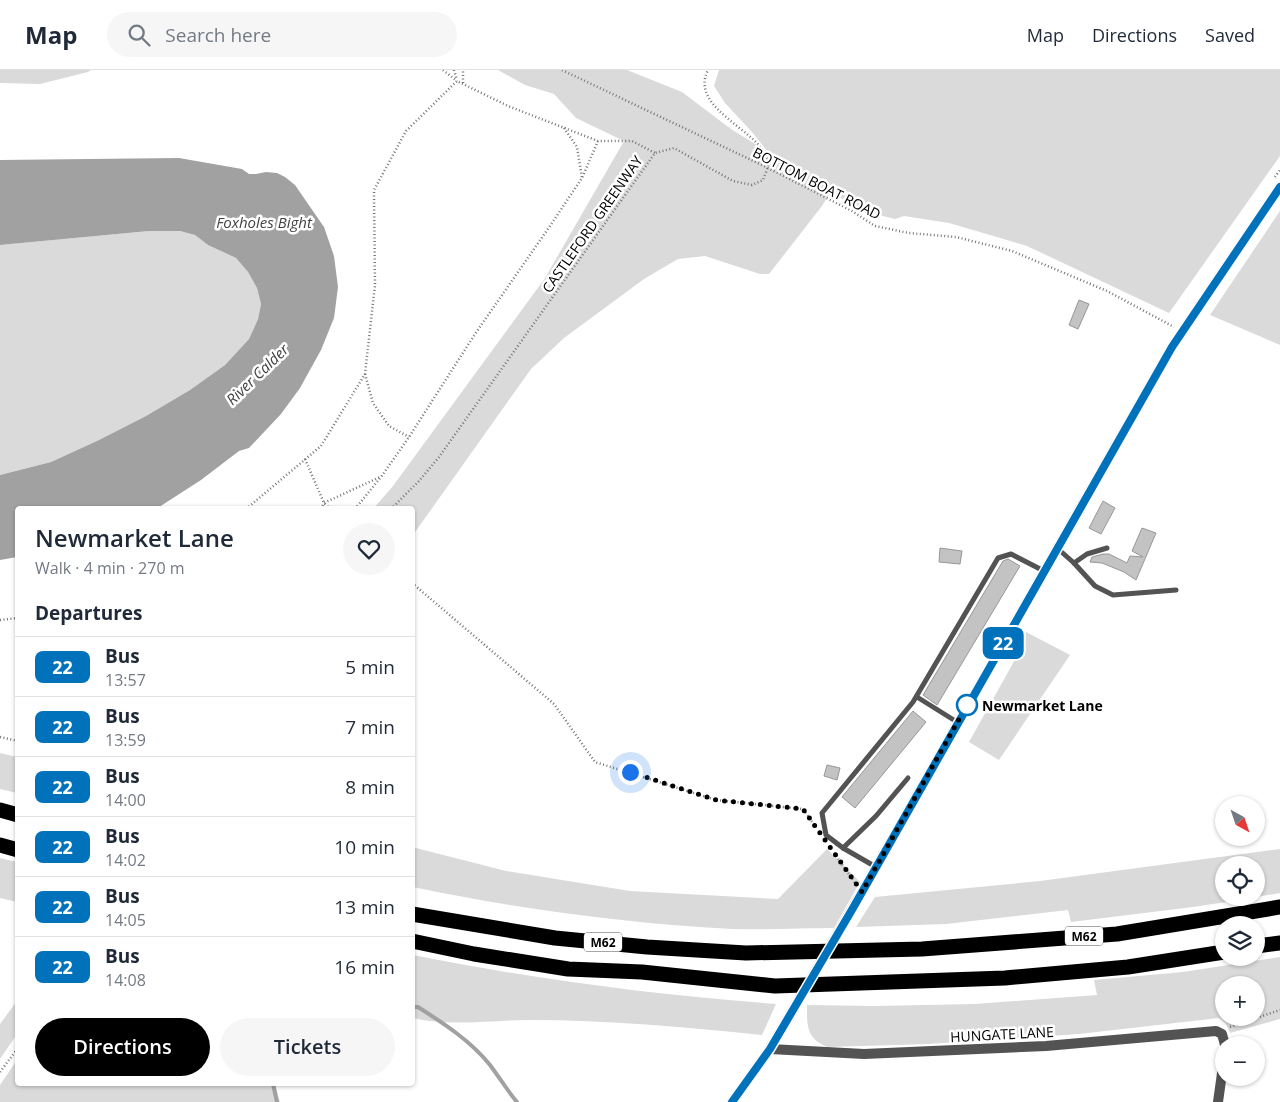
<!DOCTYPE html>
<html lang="en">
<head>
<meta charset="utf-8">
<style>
	body { margin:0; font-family:"Open Sans",sans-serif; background:#f6f6f7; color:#1f2937; height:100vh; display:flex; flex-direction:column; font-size:19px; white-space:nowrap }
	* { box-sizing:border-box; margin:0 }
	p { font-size:16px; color:#747a83 }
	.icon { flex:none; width:28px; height:28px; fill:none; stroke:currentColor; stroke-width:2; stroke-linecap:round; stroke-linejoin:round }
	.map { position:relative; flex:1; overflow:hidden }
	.sheet { position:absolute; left:15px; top:436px; width:400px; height:580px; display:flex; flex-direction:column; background:#fff; border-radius:5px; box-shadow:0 1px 4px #0004 }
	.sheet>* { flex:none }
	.badge { padding:0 10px; border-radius:8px; font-size:18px; line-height:32px }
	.needle { width:32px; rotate:140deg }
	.buttons { position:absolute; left:1215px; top:726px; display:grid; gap:10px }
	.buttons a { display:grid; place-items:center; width:50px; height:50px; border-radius:50%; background:#fff; box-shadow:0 1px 4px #0004; font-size:25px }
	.you { position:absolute; width:25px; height:25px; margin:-12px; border:4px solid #fff; border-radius:50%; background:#1a73e8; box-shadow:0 0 0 8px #1a73e833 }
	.map>.badge { position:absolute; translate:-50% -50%; box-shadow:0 0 0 2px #fff }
	h2 { padding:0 20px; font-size:19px; line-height:45px }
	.round { display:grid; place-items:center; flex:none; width:52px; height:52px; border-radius:26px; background:#f6f6f7 }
	.head { display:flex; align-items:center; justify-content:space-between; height:85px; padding:0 20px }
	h1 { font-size:24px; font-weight:600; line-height:38px }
	.primary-button { display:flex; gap:10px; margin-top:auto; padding:10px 20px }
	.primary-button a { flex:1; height:58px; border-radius:30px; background:#000; color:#fff; font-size:20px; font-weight:600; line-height:58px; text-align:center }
	.primary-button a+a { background:#f6f6f7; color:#1f2937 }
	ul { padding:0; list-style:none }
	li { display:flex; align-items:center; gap:15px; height:60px; padding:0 20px; border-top:1px solid #e0e1e3 }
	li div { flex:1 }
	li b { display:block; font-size:19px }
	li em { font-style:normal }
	li .badge { min-width:55px; font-weight:700; text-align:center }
	header { display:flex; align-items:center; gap:30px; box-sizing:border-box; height:70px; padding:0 25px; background:#fff; border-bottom:1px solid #e0e1e3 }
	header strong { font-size:24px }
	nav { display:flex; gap:28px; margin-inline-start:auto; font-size:18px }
	.search { width:350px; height:45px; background:#f6f6f7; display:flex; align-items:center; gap:12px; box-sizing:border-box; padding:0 18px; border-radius:28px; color:#747a83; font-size:19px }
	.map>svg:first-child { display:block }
	.green { fill:#dadada; fill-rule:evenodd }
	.water { fill:#a1a1a1 }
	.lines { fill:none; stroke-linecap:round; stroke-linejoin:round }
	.stream { stroke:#a1a1a1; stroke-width:4 }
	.building { fill:#c3c3c3; stroke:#979797 }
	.path { stroke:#757575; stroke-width:2.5; stroke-dasharray:1 2.5; stroke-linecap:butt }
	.lane { stroke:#535353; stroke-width:5 }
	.street { stroke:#535353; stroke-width:10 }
	.secondary { stroke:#202020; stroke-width:10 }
	.highway { stroke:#000; stroke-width:15 }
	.line-casing { stroke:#fff; stroke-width:11 }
	.line { stroke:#0072bc; stroke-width:8 }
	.walk { stroke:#000; stroke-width:5; stroke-dasharray:0 9 }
	.stop-dot { fill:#fff; stroke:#0072bc; stroke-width:2.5 }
	.labels { text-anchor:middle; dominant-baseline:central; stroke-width:5; stroke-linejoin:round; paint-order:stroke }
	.shield { fill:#fff; stroke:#4c4c4c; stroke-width:1 }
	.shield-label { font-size:12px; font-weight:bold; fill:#000 }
	.street-label { font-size:14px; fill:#000; stroke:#fff }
	.stop-label { font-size:14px; font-weight:bold; fill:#000; stroke:#fff; text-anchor:start }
	.water-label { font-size:15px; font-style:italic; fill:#424242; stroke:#fff }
</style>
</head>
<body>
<header>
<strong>Map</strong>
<div class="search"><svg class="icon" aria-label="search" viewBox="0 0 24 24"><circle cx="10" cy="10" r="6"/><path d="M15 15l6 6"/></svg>Search here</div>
<nav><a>Map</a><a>Directions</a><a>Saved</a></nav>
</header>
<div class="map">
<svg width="1280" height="1032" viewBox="0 0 1280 1032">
	<rect width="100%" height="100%" fill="#fff"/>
	<g class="green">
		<path d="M0,0H91L88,2L40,14L0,13Z"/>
		<path d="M498,0H627L682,22L731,59L768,82L752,62L725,33L714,16L719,0H1280V86L1169,243L1027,176L949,153L904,146L895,149L875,144L830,123L822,136L769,204H760L705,186L678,189L644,209L564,268L531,299L413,465L412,439H373L393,416L545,208L624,71L576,48L554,24L525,15Z"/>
		<path d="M1280,141V275L1210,245Z"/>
		<path d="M149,161H180L195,165L208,175L236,188L248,202L257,218L261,234L258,249L249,269L225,295L190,320L146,346L99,370L51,392L0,405V175Z"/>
		<path d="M1026,562L1070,585L999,690L969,672L1022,577Z"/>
		<path d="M0,683L17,687V723L0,719Z"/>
		<path d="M412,777L506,801L630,821L778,829L827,779L860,812L834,858C800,858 765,860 732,859C624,853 518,839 413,817Z"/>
		<path d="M1280,779V823L1256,827V795H1224V828H1253L1193,837L1071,852L1068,840L946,854L856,857L875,827L1040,811Z"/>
		<path d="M0,788L17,792V832L0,828Z"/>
		<path d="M413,885C533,909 654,925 776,934L762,965C684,957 608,950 530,950C491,950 450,957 413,948Z"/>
		<path d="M1280,887V949L1230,963L1226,954L1219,948L1079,964L928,974L828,977C806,969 807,955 807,935L874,936L975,934L1097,925L1094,910L1183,902ZM1224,915H1256V948H1224Z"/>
		<path d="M17,931V964L0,989V954Z"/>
		<path d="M17,990L18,1014H275L280,1032H0V1015Z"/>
	</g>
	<path class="water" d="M179,88L242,99L249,104H256L266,102L277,103L285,107L295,115L324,157L334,186L338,217L334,248L321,280L300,318L281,344L249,378L239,381L201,410L156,439H18L17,487L0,490V405L51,392L99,370L146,346L190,320L225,295L249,269L258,249L261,234L257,218L248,202L236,188L208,175L195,165L180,161H149L0,175V90Z"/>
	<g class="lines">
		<g class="stream">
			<path d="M412,937H418C443,953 471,971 490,995C499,1007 507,1020 517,1032"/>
			<path d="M273,1014L277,1032"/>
		</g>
	</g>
	<g class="building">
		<path d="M1079,230L1089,234L1078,259L1069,255Z"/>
		<path d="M1103,431L1115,438L1101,464L1089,458Z"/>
		<path d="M1142,458L1156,463L1136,510L1124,502L1102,493L1090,492L1092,487L1103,484H1109L1127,493L1130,486L1143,487L1132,481Z"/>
		<path d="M940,478L962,481L960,494L939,492Z"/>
		<path d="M1008,489L1020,496L937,635L923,625L1003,491Z"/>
		<path d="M913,641L926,652L855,738L842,727Z"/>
		<path d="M827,695L840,698L837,710L824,706Z"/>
	</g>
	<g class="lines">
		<g class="path">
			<path d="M443,0L457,11"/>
			<path d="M454,0L457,10"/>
			<path d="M562,0L768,98L852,141L875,156L909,163L956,167L1012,181L1107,221L1174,257"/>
			<path d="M463,13V0"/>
			<path d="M564,58L577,77L582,108"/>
			<path d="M1275,107L1280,100"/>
			<path d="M365,304L373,333L389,356L409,367"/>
			<path d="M305,389L324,433L330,439"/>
			<path d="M246,439L321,376L365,304L375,215L374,120L406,61L457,11L508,36L598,71H632L655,83"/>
			<path d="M321,439L324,433L380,407"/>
			<path d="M355,439L381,407L409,367L477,261L550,156L582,108L598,71"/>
			<path d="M391,439L419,411L439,387L655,83L674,78L733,111L752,115L763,110C765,104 769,97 768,91C762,61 688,39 708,0"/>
			<path d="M412,513L554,634L595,692L716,730L803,739L815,756"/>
			<path d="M0,550L18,548"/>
			<path d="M0,667L18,671"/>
			<path d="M834,783L855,813"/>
			<path d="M1230,957L1280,940"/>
			<path d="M0,1002L18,978"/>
		</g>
		<g class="lane">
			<path d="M1057,478L1074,493L1095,516L1113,525L1176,520"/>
			<path d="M1074,493L1087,484L1107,478"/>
			<path d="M917,627L957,652"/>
			<path d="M843,778L876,746L908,708"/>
			<path d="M876,797L843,778L826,765L822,743L913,632L998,488L1011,484L1044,501"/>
		</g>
		<g class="street">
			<path d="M770,979L864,984L1046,976L1216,961L1222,964L1225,975"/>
			<path d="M1218,1032L1224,989"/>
		</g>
		<path class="secondary" d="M732,1032L770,979L862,822L1172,277L1280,117"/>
		<g class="highway">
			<path d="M0,740L18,745"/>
			<path d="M0,775L18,780"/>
			<path d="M412,844L555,868L647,877L746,883L922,879L1117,864L1280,837"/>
			<path d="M412,871L474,884L568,899L642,902L775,916L1005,908L1128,897L1224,882"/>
			<path d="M1256,876L1280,873"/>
		</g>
	</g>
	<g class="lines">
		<g class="line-casing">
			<path id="line" d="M732,1032L770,979L853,838L1172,277L1280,117"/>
		</g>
		<use href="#line" class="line"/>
		<path class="walk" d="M630,702L716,730L803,739L862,822L967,635"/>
	</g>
	<circle class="stop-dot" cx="967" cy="635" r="10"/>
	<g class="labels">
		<g class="shield">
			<rect x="1065" y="856.5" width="38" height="19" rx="4"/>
			<rect x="584" y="862.5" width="38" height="19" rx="4"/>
		</g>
		<g class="shield-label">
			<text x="1084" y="866">M62</text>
			<text x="603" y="872">M62</text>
		</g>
		<g class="street-label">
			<text transform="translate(817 113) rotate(27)">BOTTOM BOAT ROAD</text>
			<text transform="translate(592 154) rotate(-55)">CASTLEFORD GREENWAY</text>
			<text transform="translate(1002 964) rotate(-3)">HUNGATE LANE</text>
		</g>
		<g class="stop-label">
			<text x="982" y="635">Newmarket Lane</text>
		</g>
		<g class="water-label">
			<text x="264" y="152">Foxholes Bight</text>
			<text transform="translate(257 304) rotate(-44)">River Calder</text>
		</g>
	</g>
</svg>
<div class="buttons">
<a><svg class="needle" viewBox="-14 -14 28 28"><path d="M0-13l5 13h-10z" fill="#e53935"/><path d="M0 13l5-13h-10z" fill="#747a83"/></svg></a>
<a><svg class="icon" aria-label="locate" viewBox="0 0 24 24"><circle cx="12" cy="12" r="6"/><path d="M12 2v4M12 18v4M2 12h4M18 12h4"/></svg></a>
<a><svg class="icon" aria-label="layers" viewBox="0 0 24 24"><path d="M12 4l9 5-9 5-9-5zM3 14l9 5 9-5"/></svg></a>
<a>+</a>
<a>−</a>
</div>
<div class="you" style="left:630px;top:702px"></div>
<b class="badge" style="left:1003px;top:573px;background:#0072bc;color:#fff">22</b>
<section class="sheet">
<div class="head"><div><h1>Newmarket Lane</h1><p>Walk · 4 min · 270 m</p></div><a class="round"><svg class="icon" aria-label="heart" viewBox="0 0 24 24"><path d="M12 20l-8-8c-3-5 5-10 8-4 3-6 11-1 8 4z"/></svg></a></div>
<h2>Departures</h2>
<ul>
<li><span class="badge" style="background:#0072bc;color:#fff">22</span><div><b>Bus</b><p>13:57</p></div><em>5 min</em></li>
<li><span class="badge" style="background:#0072bc;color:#fff">22</span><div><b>Bus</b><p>13:59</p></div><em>7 min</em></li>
<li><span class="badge" style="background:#0072bc;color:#fff">22</span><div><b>Bus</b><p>14:00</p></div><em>8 min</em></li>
<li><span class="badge" style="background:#0072bc;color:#fff">22</span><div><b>Bus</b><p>14:02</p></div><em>10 min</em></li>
<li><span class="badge" style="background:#0072bc;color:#fff">22</span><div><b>Bus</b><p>14:05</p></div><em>13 min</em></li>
<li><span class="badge" style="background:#0072bc;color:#fff">22</span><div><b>Bus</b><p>14:08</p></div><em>16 min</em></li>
</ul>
<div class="primary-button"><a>Directions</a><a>Tickets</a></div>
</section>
</div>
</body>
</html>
